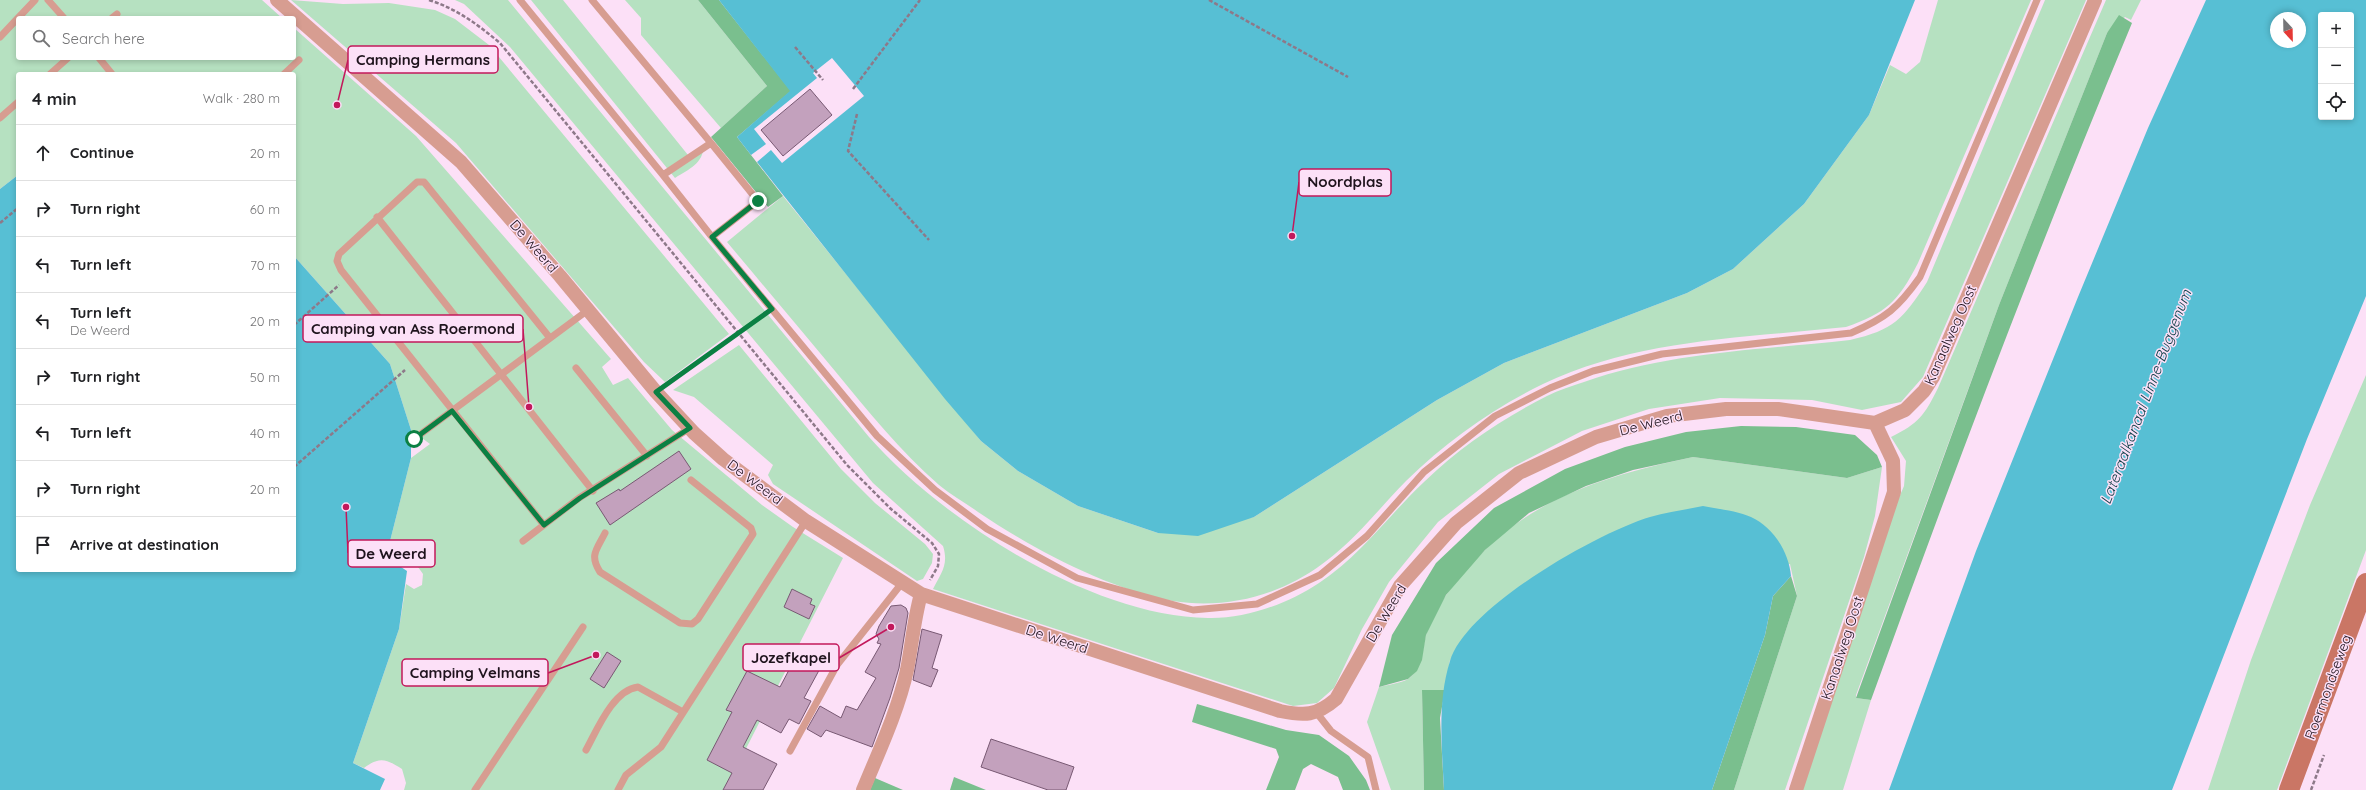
<!DOCTYPE html>
<meta charset="utf-8">
<style>
body{margin:0;font-family:Quicksand,sans-serif;background:#f6f6f6;color:#202124}
.controls{position:absolute;right:12px;top:12px;display:grid;overflow:hidden;border-radius:4px;box-shadow:0 2px 6px #0003}
.controls button{width:36px;height:36px;display:grid;place-items:center;padding:0;border:0;border-bottom:1px solid #e0e0e0;background:#fff;color:#202124;font:20px sans-serif}
.compass{position:absolute;left:2270px;top:12px;width:36px;height:36px;border-radius:50%;background:#fff;box-shadow:0 2px 6px #0003;rotate:158deg}
.stop{position:absolute;width:12px;height:12px;margin:-9px;border:3px solid #0b8043;border-radius:50%;background:#fff}
.stop.end{background:#0b8043;border-color:#fff;box-shadow:0 1px 4px #0008}
.list{margin:0;padding:0;list-style:none}
h2{display:flex;justify-content:space-between;align-items:center;height:52px;margin:0;padding:0 16px;font-size:17px}
h2 small{font-size:13px;font-weight:400;color:#757577}
.list li{display:grid;grid-template-columns:26px 1fr auto;gap:12px;align-items:center;box-sizing:border-box;height:56px;padding:0 16px;border-top:1px solid #e0e0e0}
.list b{display:block;font-size:15px;white-space:nowrap}
.list p{margin:0;font-size:13px;white-space:nowrap;color:#757577}
.list em{font-size:13px;font-style:normal;color:#757577}
.icon{flex:none;width:22px;height:22px;fill:none;stroke:currentColor;stroke-width:2;stroke-linecap:round;stroke-linejoin:round}
.map{position:relative;flex:none;width:2366px;height:790px;overflow:hidden}
.search{position:absolute;background:#fff;box-shadow:0 2px 6px #0003;left:16px;top:16px;width:280px;height:44px;display:flex;align-items:center;gap:10px;box-sizing:border-box;padding:0 14px;border-radius:4px;color:#757577;font-size:15px}
.panel{position:absolute;background:#fff;box-shadow:0 2px 6px #0003;left:16px;top:72px;width:280px;height:500px;border-radius:4px}
.map>svg:first-child{display:block}
.green{fill:#b6e1c1}
.forest{fill:#7abf8e}
.water{fill:#57bfd4;fill-rule:evenodd}
.building{fill:#c3a1bd;stroke:#785973}
.lines{fill:none;stroke-linecap:round;stroke-linejoin:round}
.path{stroke:#8d7989;stroke-width:2.5;stroke-dasharray:4 2;stroke-linecap:butt}
.service{stroke:#d79d91;stroke-width:7}
.minor{stroke:#d79d91;stroke-width:14}
.secondary{stroke:#ca7665;stroke-width:20}
.route{stroke:#0b8043;stroke-width:5}
.labels{text-anchor:middle;stroke-width:3;stroke-linejoin:round;paint-order:stroke}
.street-label{font-size:14px;fill:#1f131d;stroke:#fce0f7}
.water-label{font-size:15px;font-style:italic;fill:#0c3e46;stroke:#fce0f7}
.leader{fill:none;stroke:#c2185b;stroke-width:1.5}
.callout-dot{fill:#c2185b;stroke:#fce0f7;stroke-width:1.5}
.callout{fill:#fce0f7;stroke:#c2185b;stroke-width:1.5}
.callout-label{font-size:15px;text-anchor:middle;font-weight:bold;fill:#1f131d}
</style>
<div class="map">
<svg width="2366" height="790" viewBox="0 0 2366 790">
<rect width="100%" height="100%" fill="#fce0f7"/>
<path class="green" d="M0,0H262L282,18H18V58H294V28L416,136L611,359L602,367L613,385L628,378L672,430L762,505L793,527L843,558L725,790H404L406,783L402,769C386,759 380,756 364,768L353,763L399,629L406,584L414,589L422,585L423,574C412,558 406,550 386,557L411,458L430,444L411,430L390,364L294,256V74H18V175L0,189Z
M291,0L343,4L389,3L435,10L455,19L489,45L729,334L665,382L644,362L456,143Z
M455,0H508L869,437C943,521 1093,617 1208,618C1245,619 1288,604 1319,583C1360,556 1388,516 1424,482C1460,447 1502,419 1547,396C1559,390 1572,386 1584,382C1669,352 1761,350 1850,340C1894,330 1903,319 1927,282L2045,0H2086L1923,377L1901,402L1862,410L1812,400L1720,398L1649,409L1582,431L1499,474L1438,522L1389,582L1362,629L1334,688L1317,703L1293,706L933,589C941,573 949,565 943,546L873,483L510,47L464,4Z
M531,0H563L688,155L704,145C703,164 689,169 675,178Z
M625,0H698L767,86L721,128L641,35V18Z
M1938,0H2031L1918,263C1898,302 1886,313 1846,327C1744,338 1637,339 1543,384C1492,409 1447,441 1406,481C1370,518 1345,554 1297,580C1260,600 1215,608 1173,601C1107,589 1033,549 978,512C966,503 951,495 939,485C900,451 868,411 835,371C799,328 763,285 727,242L783,196L981,441L1018,471L1078,506L1158,533L1254,517L1437,400L1504,363L1687,293L1733,269L1804,204L1869,115L1890,65L1906,74L1920,62Z
M2106,0H2141L2131,20L2125,17L2107,33L1999,305L1856,695V698L1871,700L1843,790H1799L1889,521L1904,486L1906,461L1891,437C1919,423 1924,416 1938,388Z
M739,345L841,469L875,503L925,544L933,554L932,563L923,579L917,581L773,484L768,475L773,465L694,397L673,390Z
M2366,375V550L2277,790H2208L2251,660L2310,505Z
M1693,457L1847,478L1882,467L1875,516L1864,557L1785,790H1734L1797,596L1790,564L1450,660L1445,690H1422L1424,790H1391L1367,722L1379,687C1387,685 1401,683 1408,679C1423,669 1422,650 1426,635C1436,603 1461,574 1484,551C1540,494 1618,473 1693,457Z"/>
<path class="forest" d="M698,0H719L791,91L737,137L783,196L768,207L711,137L767,86Z
M2119,15L2132,23C2039,246 1953,473 1871,700L1856,698L1999,305L2107,33Z
M1741,426L1796,427L1855,435L1877,455L1882,467L1847,478L1693,457L1633,470L1586,486L1529,513L1485,550L1446,595L1426,635L1422,660L1417,671L1408,679L1379,687L1392,635L1436,563L1494,508L1565,469L1625,447L1686,432Z
M1791,576L1797,596L1734,790H1712L1765,635L1773,596Z
M1422,690H1445L1440,718L1444,790H1424Z
M1197,704L1286,730L1319,735L1349,756L1366,780L1370,790H1343L1338,777L1311,764L1303,769L1295,790H1266L1279,757L1276,749L1192,722Z
M954,777L986,790H950Z
M875,778L903,790H870Z"/>
<path class="water" d="M719,0H1915L1869,115L1804,204L1733,269L1687,293L1504,363L1437,400L1254,517L1198,536L1158,533L1078,506L1018,471L981,441L945,399L757,162L771,150L782,163L864,96L832,58L813,73L817,78L754,129L766,144L751,155L737,137L790,91Z
M2206,0H2366V296L2307,439L2172,790H1889L1976,551L2078,297L2148,128ZM2321,15H2351V117H2321ZM2276,18H2300V42H2276Z
M18,175V570H294V256L390,364L411,430V458L386,557L407,571L399,629L353,763L385,779L380,790H0V189Z
M1703,506C1718,509 1738,511 1751,517C1773,527 1789,552 1791,576L1773,596L1765,635L1712,790H1444C1442,748 1437,702 1450,661C1466,607 1597,533 1650,517C1667,512 1685,510 1703,506Z"/>
<path class="building" d="M810,89L832,115L783,156L761,130Z
M679,451L691,469L610,525L596,503L619,489L620,491Z
M792,589L812,599L810,604L815,606L809,619L784,607Z
M901,605L906,608L908,613L899,668L890,698L872,747L826,730L821,737L807,729L820,706L841,718L846,706L857,710L876,678L865,672L881,644L877,643L879,639L876,634L879,626L891,606Z
M922,629L942,635L932,668L938,670L931,687L913,680Z
M799,651L823,663L804,698L811,701L799,724L789,719L781,733L757,720L743,747L777,764L763,790H723L732,773L707,760L732,712L726,710L747,671L780,687Z
M607,652L621,661L604,688L590,679Z
M991,739L1074,767L1066,790H1048L981,767Z"/>
<g class="lines">
<path class="path" d="M429,0C457,9 477,24 500,43L847,465L891,509L932,543L939,554L938,566L930,580
M1209,0L1348,77
M795,47L823,80
M853,89L920,0
M857,114L848,151L929,240
M0,223L18,208
M294,325L339,285
M668,383L763,315
M294,467L405,370
M2311,790L2324,755"/>
<path class="service" d="M48,0L64,18
M520,0L663,175L711,143L592,0
M18,18L35,0
M112,18L117,14
M0,37L18,18
M99,58L112,74
M50,74L68,58
M284,74L299,60
M0,118L18,102
M711,143L758,201L712,237L877,436L935,490L987,529L1077,578L1193,610L1257,604L1320,575L1367,536L1424,472L1495,416L1550,388L1593,371L1662,354L1851,333C1886,318 1898,308 1920,277L2037,0
M663,175L712,237
M377,217L593,491
M576,368L647,456
M414,439L588,310
M544,525L341,270L337,261L339,254L417,182H424L550,338
M605,533C597,549 589,555 600,572L680,623L692,624L698,619L753,534L751,528L691,480
M523,541L579,498L690,428
M1316,712L1331,731L1368,757L1376,790
M586,750C597,730 613,690 638,687L683,712
M790,751L837,665L902,583
M475,790L583,627
M618,790L626,775L661,747L806,521"/>
<path class="minor" d="M277,0L461,162L560,276L656,392L694,433L723,459L806,521L921,594L1280,711C1305,716 1316,716 1336,699L1400,586L1456,523L1519,473L1596,437L1667,416L1726,409H1778L1875,423L1905,410L1924,391L1933,377L2095,0
M863,790C879,751 898,711 907,670C912,644 914,619 921,594
M1796,790L1894,492L1893,461L1875,423"/>
<path class="secondary" d="M2289,790L2366,583"/>
</g>
<g class="lines">
<path class="route" d="M414,439L452,411L544,525L580,498L690,428L656,392L772,309L712,237L758,201"/>
</g>
<g class="labels">
<g class="street-label">
<text transform="translate(534 246) rotate(49)" y="5">De Weerd</text>
<text transform="translate(1950 335) rotate(-66)" y="5">Kanaalweg Oost</text>
<text transform="translate(1651 423) rotate(-14)" y="5">De Weerd</text>
<text transform="translate(755 482) rotate(37)" y="5">De Weerd</text>
<text transform="translate(1386 613) rotate(-59)" y="5">De Weerd</text>
<text transform="translate(1057 639) rotate(18)" y="5">De Weerd</text>
<text transform="translate(1842 648) rotate(-72)" y="5">Kanaalweg Oost</text>
<text transform="translate(2328 687) rotate(-70)" y="5">Roermondseweg</text>
</g>
<g class="water-label">
<text transform="translate(2146 397) rotate(-69)" y="5">Lateraalkanaal Linne-Buggenum</text>
</g>
</g>
<path class="leader" d="M337 105L348 60M1292 236L1299 182M529 407L523 329M346 507L348 553M891 627L839 658M596 655L548 673"/>
<g class="callout-dot">
<circle cx="337" cy="105" r="4"/>
<circle cx="1292" cy="236" r="4"/>
<circle cx="529" cy="407" r="4"/>
<circle cx="346" cy="507" r="4"/>
<circle cx="891" cy="627" r="4"/>
<circle cx="596" cy="655" r="4"/>
</g>
<g class="callout">
<rect x="348" y="46" width="150" height="27" rx="4"/>
<rect x="1299" y="169" width="92" height="27" rx="4"/>
<rect x="303" y="315" width="220" height="27" rx="4"/>
<rect x="348" y="540" width="87" height="27" rx="4"/>
<rect x="743" y="644" width="96" height="27" rx="4"/>
<rect x="402" y="659" width="146" height="27" rx="4"/>
</g>
<g class="callout-label">
<text x="423" y="65">Camping Hermans</text>
<text x="1345" y="187">Noordplas</text>
<text x="413" y="334">Camping van Ass Roermond</text>
<text x="391" y="559">De Weerd</text>
<text x="791" y="663">Jozefkapel</text>
<text x="475" y="678">Camping Velmans</text>
</g>
</svg>
<div class="controls">
<button>+</button>
<button>−</button>
<button><svg class="icon" aria-label="locate" viewBox="0 0 24 24"><circle cx="12" cy="12" r="6"/><path d="M12 2v4M12 18v4M2 12h4M18 12h4"/></svg></button>
</div>
<svg class="compass" viewBox="-18 -18 36 36"><path d="M0-13l5 13h-10z" fill="#e53935"/><path d="M0 13l5-13h-10z" fill="#757577"/></svg>
<div class="stop" style="left:414px;top:439px"></div>
<div class="stop end" style="left:758px;top:201px"></div>
<div class="search"><svg class="icon" aria-label="search" viewBox="0 0 24 24"><circle cx="10" cy="10" r="6"/><path d="M15 15l6 6"/></svg>Search here</div>
<section class="panel">
<h2>4 min<small>Walk · 280 m</small></h2>
<ul class="list">
<li><svg class="icon" aria-label="ahead" viewBox="0 0 24 24"><path d="M12 20V5M6 11l6-6 6 6"/></svg><div><b>Continue</b></div><em>20 m</em></li>
<li><svg class="icon" aria-label="right" viewBox="0 0 24 24"><path d="M7 20v-9h11M14 6l5 5-5 5"/></svg><div><b>Turn right</b></div><em>60 m</em></li>
<li><svg class="icon" aria-label="left" viewBox="0 0 24 24"><path d="M17 20v-9H6M10 6l-5 5 5 5"/></svg><div><b>Turn left</b></div><em>70 m</em></li>
<li><svg class="icon" aria-label="left" viewBox="0 0 24 24"><path d="M17 20v-9H6M10 6l-5 5 5 5"/></svg><div><b>Turn left</b><p>De Weerd</p></div><em>20 m</em></li>
<li><svg class="icon" aria-label="right" viewBox="0 0 24 24"><path d="M7 20v-9h11M14 6l5 5-5 5"/></svg><div><b>Turn right</b></div><em>50 m</em></li>
<li><svg class="icon" aria-label="left" viewBox="0 0 24 24"><path d="M17 20v-9H6M10 6l-5 5 5 5"/></svg><div><b>Turn left</b></div><em>40 m</em></li>
<li><svg class="icon" aria-label="right" viewBox="0 0 24 24"><path d="M7 20v-9h11M14 6l5 5-5 5"/></svg><div><b>Turn right</b></div><em>20 m</em></li>
<li><svg class="icon" aria-label="arrive" viewBox="0 0 24 24"><path d="M6 21V4h12l-3 4 3 4H6"/></svg><div><b>Arrive at destination</b></div></li>
</ul>
</section>
</div>
